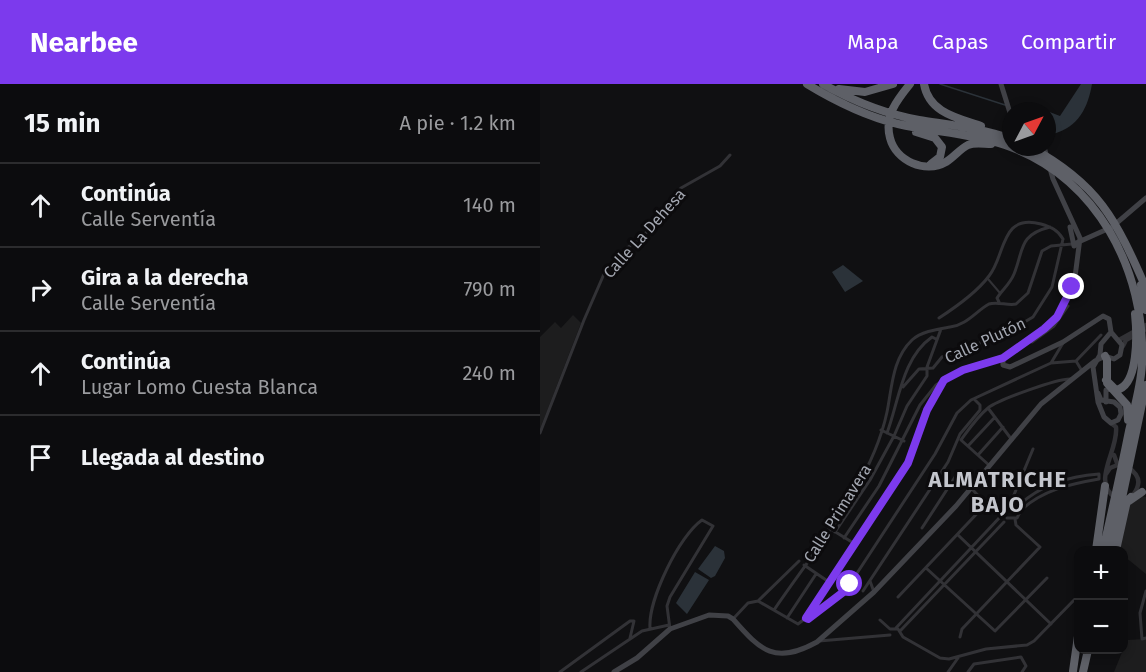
<!DOCTYPE html>
<html lang="es">
<meta charset="utf-8">
<style>
body{margin:0;font-family:"Fira Sans",sans-serif;background:#1a1a1c;color:#f1f3f6}
.controls{position:absolute;right:18px;bottom:18px;display:grid;overflow:hidden;border-radius:12px;box-shadow:0 3px 9px #0003}
.controls button{width:54px;height:54px;display:grid;place-items:center;padding:0;border:0;border-bottom:2px solid #2c2c2e;background:#0c0c0e;color:#f1f3f6;font:30px sans-serif}
.compass{position:absolute;left:462px;top:18px;width:54px;height:54px;border-radius:50%;background:#0c0c0e;box-shadow:0 3px 9px #0003;rotate:49deg}
.stop{position:absolute;width:18px;height:18px;margin:-14px;border:4px solid #7c3aed;border-radius:50%;background:#fff}
.stop.end{background:#7c3aed;border-color:#fff;box-shadow:0 2px 6px #0008}
.list{margin:0;padding:0;list-style:none}
h2{display:flex;justify-content:space-between;align-items:center;height:78px;margin:0;padding:0 24px;font-size:26px}
h2 small{font-size:20px;font-weight:400;color:#9a9b9e}
.list li{display:grid;grid-template-columns:39px 1fr auto;gap:18px;align-items:center;box-sizing:border-box;height:84px;padding:0 24px;border-top:2px solid #2c2c2e}
.list b{display:block;font-size:22px;white-space:nowrap}
.list p{margin:0;font-size:20px;white-space:nowrap;color:#9a9b9e}
.list em{font-size:20px;font-style:normal;color:#9a9b9e}
.icon{flex:none;width:33px;height:33px;fill:none;stroke:currentColor;stroke-width:2;stroke-linecap:round;stroke-linejoin:round}
.map{position:relative;flex:none;width:606px;height:588px;overflow:hidden}
header{display:flex;align-items:center;gap:36px;box-sizing:border-box;height:84px;padding:0 30px;background:#7c3aed;color:#fff}
header strong{font-size:28px}
nav{display:flex;gap:33px;margin-inline-start:auto;font-size:21px}
main{display:flex}
aside{flex:1;background:#0c0c0e}
.map>svg:first-child{display:block}
.built{fill:#1d1d1e}
.water{fill:#2b3239}
.lines{fill:none;stroke-linecap:round;stroke-linejoin:round}
.stream{stroke:#2b3239;stroke-width:1.5}
.pedestrian{stroke:#323236;stroke-width:2}
.minor{stroke:#323236;stroke-width:3}
.tertiary{stroke:#323236;stroke-width:4.5}
.secondary{stroke:#404146;stroke-width:5}
.motorway{stroke:#5e6067;stroke-width:8}
.route{stroke:#7c3aed;stroke-width:8}
.labels{text-anchor:middle;stroke-width:6;stroke-linejoin:round;paint-order:stroke}
.street-label{font-size:16px;fill:#a3a7b1;stroke:#0c0b0d}
.district-label{font-size:22px;font-weight:bold;letter-spacing:1.5px;fill:#c4c6cd;stroke:#0c0b0d}
</style>
<header>
<strong>Nearbee</strong>
<nav><a>Mapa</a><a>Capas</a><a>Compartir</a></nav>
</header>
<main>
<aside>
<h2>15 min<small>A pie · 1.2 km</small></h2>
<ul class="list">
<li><svg class="icon" aria-label="ahead" viewBox="0 0 24 24"><path d="M12 20V5M6 11l6-6 6 6"/></svg><div><b>Continúa</b><p>Calle Serventía</p></div><em>140 m</em></li>
<li><svg class="icon" aria-label="right" viewBox="0 0 24 24"><path d="M7 20v-9h11M14 6l5 5-5 5"/></svg><div><b>Gira a la derecha</b><p>Calle Serventía</p></div><em>790 m</em></li>
<li><svg class="icon" aria-label="ahead" viewBox="0 0 24 24"><path d="M12 20V5M6 11l6-6 6 6"/></svg><div><b>Continúa</b><p>Lugar Lomo Cuesta Blanca</p></div><em>240 m</em></li>
<li><svg class="icon" aria-label="arrive" viewBox="0 0 24 24"><path d="M6 21V4h12l-3 4 3 4H6"/></svg><div><b>Llegada al destino</b></div></li>
</ul>
</aside>
<div class="map">
<svg width="606" height="588" viewBox="0 0 606 588">
<rect width="100%" height="100%" fill="#101012"/>
<path class="built" d="M33,231L41,239L0,345V253L15,238L21,244Z
M602,412L606,413V490L584,472V466H578L591,417Z
M606,555V588H574L587,556Z"/>
<path class="water" d="M541,0H552C548,23 539,43 513,50L507,44V27L520,32Z
M303,181L323,197L305,208L292,188Z
M175,462L184,467L185,474L175,492L171,494L158,485Z
M155,488L169,496L147,530L136,519Z"/>
<g class="lines">
<path class="stream" d="M400,0L465,21"/>
<path class="pedestrian" d="M448,195L460,209"/>
<path class="minor" d="M459,218L457,214C462,206 470,200 474,190C484,166 478,151 510,143
M399,234C416,223 437,208 449,192C466,171 460,129 501,140C511,143 518,146 523,155
M488,257L492,258L514,242L528,222
M536,277L561,251
M536,277L542,287
M511,279L536,277
M363,303L379,285L393,284L402,273L464,250L493,233L512,203L523,155
M448,324L472,356
M341,346L364,357
M0,349L44,236L64,190L81,169L105,150L141,104L180,82L190,71
M347,349C359,317 362,274 392,253L396,255
M428,362L455,333
M438,371L463,343
M450,382L421,356C429,345 437,333 448,324C458,316 518,294 531,295
M471,418L493,365
M466,421L476,419L481,426L477,434H467
M479,421C501,401 529,392 559,390
M481,426C503,406 530,400 559,395V390
M289,444L315,460
M382,444L419,387L429,394
M295,448L330,396L354,352L367,322L387,292V283L401,245
M418,451L511,540
M304,454L339,402L380,321L396,301L411,291L462,275
M264,481L289,498
M386,484L455,547L507,494
M330,497L334,508
M323,507L408,378L420,350L440,326V321L434,315
M606,507L600,529L602,555L606,554
M358,513L446,420L431,404
M218,517L259,477
M234,526C274,467 332,399 347,328C352,304 352,275 372,256C382,247 399,245 410,243C427,241 436,227 449,220C457,217 468,222 476,220L488,209L502,167L511,162L532,160
M247,534L276,490
M193,535L208,519L218,517L258,540L266,534
M268,535L306,506L395,370L417,329L431,316L511,279L523,259
M268,535L266,534L368,379L387,326L404,296
M340,536L350,545H358L363,553L400,574L409,575L446,565L487,561L494,557L536,514L538,506
M110,544C108,516 139,452 162,436L173,442L130,513L127,522L130,545
M355,545L461,432L462,425L449,416L445,418
M361,546L464,438
M420,553L422,545L500,463L476,441L475,435
M279,557L350,551
M20,588L90,537H94L90,554
M41,588L102,547L129,541
M408,588L418,574
M428,588L434,580L481,573L486,582L482,588"/>
<path class="tertiary" d="M579,256L606,241
M583,262L586,256L606,245
M571,339L576,343C579,366 550,398 576,414
M574,371L577,379C593,384 606,394 593,411
M566,390L570,384L580,380"/>
<path class="secondary" d="M461,0L471,32
M504,63L513,95L540,154L535,193L521,226L512,239L463,274V281L470,283L523,258L563,232L569,235L571,248
M530,143L534,162
M534,160L572,143L606,114
M558,309L561,316L574,318L580,323L581,330L578,336L571,339L564,333L558,318L553,283L560,271L561,260L571,248
M566,318V306L571,305
M74,588L97,574L130,545L169,531L188,532L193,535C221,567 235,581 277,558L334,508L416,422L501,320L555,277L565,272L574,275L580,271L582,261L571,248"/>
<path class="motorway" d="M267,0C295,17 325,32 358,40C393,48 430,49 465,61C557,93 606,186 602,280C601,302 594,325 589,347C581,387 572,427 563,466
M283,0C313,17 346,30 379,36C410,41 441,44 471,55
M370,0C357,16 344,32 350,54C356,77 385,90 406,78C414,73 420,65 428,61C435,58 444,60 451,60
M384,0C389,29 418,34 441,42
M299,5L325,8L353,0
M376,48L395,54L402,63L400,73L391,80
M490,63C559,100 576,136 606,204
M601,201L606,226
M565,272L567,276V299L587,321L588,336
M566,296L576,306C599,302 597,249 595,230
M589,417L602,408
M556,466L565,402
M571,466L606,301
M576,466L587,417L591,413
M533,587L538,552
M543,588L548,566"/>
</g>
<g class="lines">
<path class="route" d="M310,500L306,506L268,535L266,534L368,379L387,326L404,296L423,286L463,274L504,245L517,233L532,203"/>
</g>
<g class="labels">
<g class="street-label">
<text transform="translate(104 149) rotate(-48)" y="6">Calle La Dehesa</text>
<text transform="translate(445 256) rotate(-25)" y="6">Calle Plutón</text>
<text transform="translate(297 429) rotate(-58)" y="6">Calle Primavera</text>
</g>
<g class="district-label">
<text x="458" y="403">ALMATRICHE<tspan x="458" dy="25">BAJO</tspan></text>
</g>
</g>
</svg>
<div class="controls">
<button>+</button>
<button>−</button>
</div>
<svg class="compass" viewBox="-18 -18 36 36"><path d="M0-13l5 13h-10z" fill="#e53935"/><path d="M0 13l5-13h-10z" fill="#9a9b9e"/></svg>
<div class="stop" style="left:310px;top:500px"></div>
<div class="stop end" style="left:532px;top:203px"></div>
</div>
</main>
